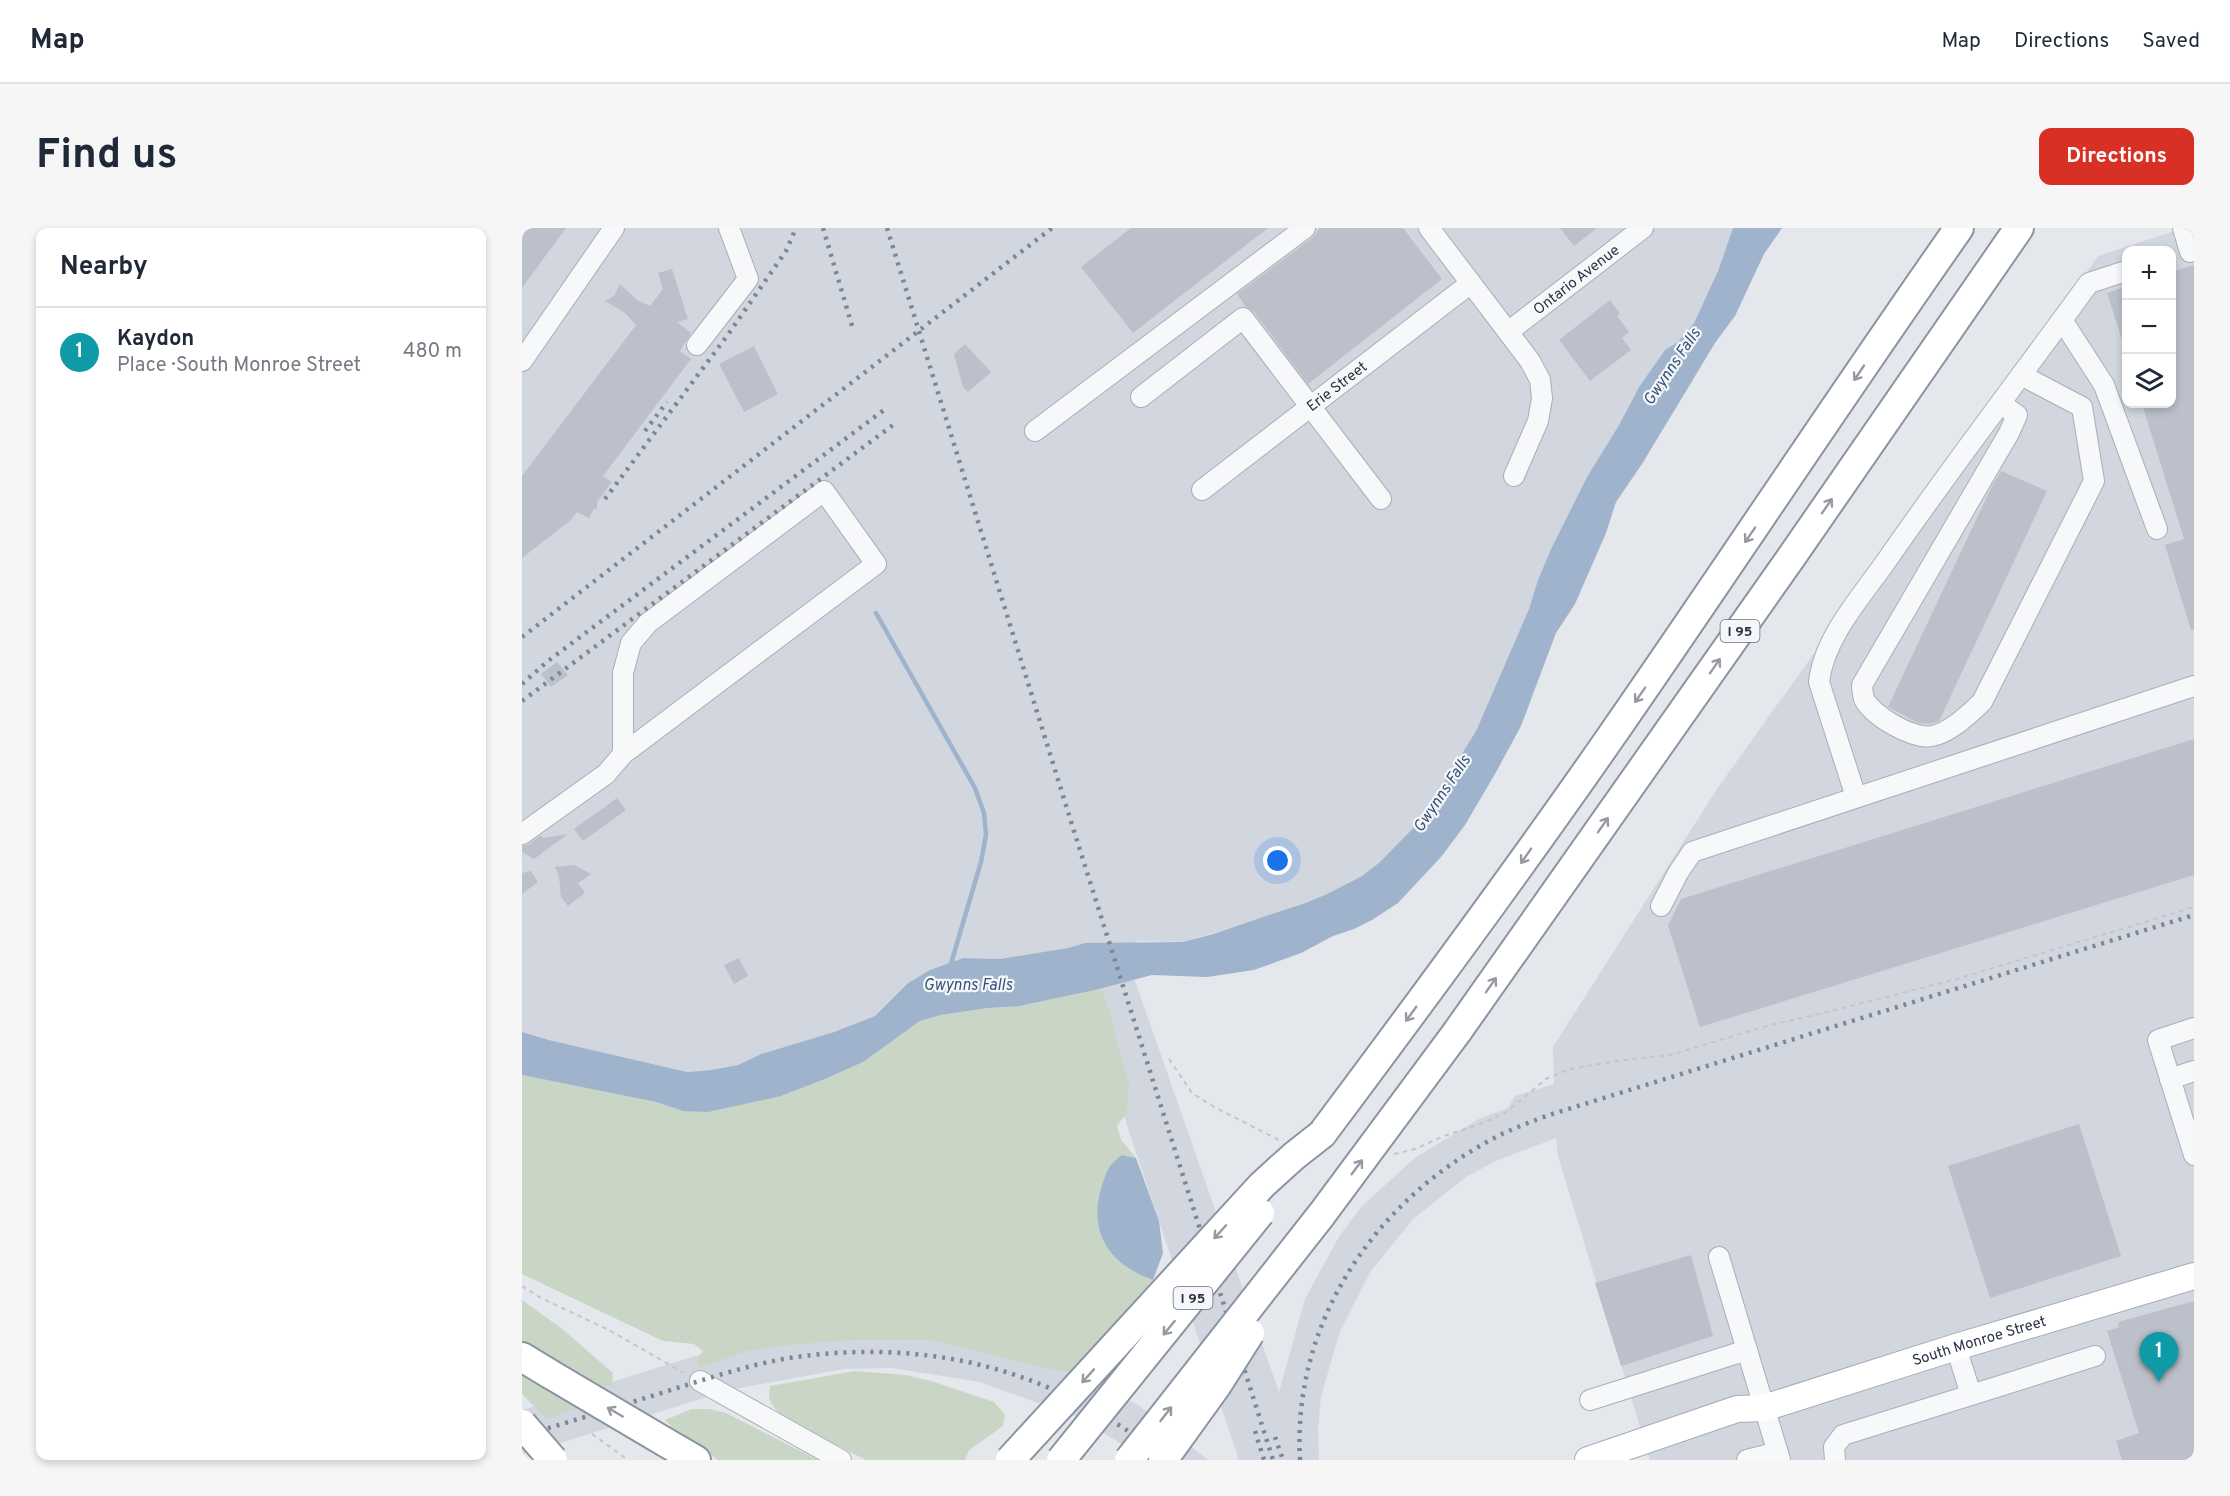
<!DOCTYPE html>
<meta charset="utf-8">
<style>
body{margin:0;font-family:Overpass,sans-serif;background:#f6f6f7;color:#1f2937}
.controls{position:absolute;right:18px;top:18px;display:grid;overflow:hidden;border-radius:12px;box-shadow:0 3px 9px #0003}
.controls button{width:54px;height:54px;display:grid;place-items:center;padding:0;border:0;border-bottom:2px solid #e0e1e3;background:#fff;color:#1f2937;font:30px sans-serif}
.you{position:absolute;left:756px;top:633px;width:21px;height:21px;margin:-15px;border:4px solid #fff;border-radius:50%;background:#1a73e8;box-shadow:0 0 0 9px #1a73e833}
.badge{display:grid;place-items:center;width:39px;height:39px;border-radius:50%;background:#d93025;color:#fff;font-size:20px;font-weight:700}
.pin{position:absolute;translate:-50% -50px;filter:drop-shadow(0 2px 3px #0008)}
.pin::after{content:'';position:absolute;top:32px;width:21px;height:18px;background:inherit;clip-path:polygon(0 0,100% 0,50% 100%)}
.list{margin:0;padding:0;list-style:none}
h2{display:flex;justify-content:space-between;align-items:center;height:78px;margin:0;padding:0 24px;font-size:26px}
h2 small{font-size:20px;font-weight:400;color:#747a83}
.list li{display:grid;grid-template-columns:39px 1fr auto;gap:18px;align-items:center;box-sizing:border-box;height:90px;padding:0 24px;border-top:2px solid #e0e1e3}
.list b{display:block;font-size:22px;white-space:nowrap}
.list p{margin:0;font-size:20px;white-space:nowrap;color:#747a83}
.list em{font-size:20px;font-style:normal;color:#747a83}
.icon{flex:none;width:33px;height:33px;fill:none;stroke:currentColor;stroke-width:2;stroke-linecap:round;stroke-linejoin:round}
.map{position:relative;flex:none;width:1672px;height:1232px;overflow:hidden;border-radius:12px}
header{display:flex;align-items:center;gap:36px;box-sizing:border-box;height:84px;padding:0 30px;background:#fff;border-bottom:2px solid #e0e1e3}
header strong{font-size:28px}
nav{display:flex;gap:33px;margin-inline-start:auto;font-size:21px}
.intro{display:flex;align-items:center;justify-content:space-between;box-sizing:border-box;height:144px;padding:0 36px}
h1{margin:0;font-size:42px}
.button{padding:15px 27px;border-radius:12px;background:#d93025;color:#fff;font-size:21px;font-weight:700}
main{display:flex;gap:36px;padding:0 36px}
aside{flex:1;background:#fff;border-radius:12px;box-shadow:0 3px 9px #0003}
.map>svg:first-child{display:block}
.built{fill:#d2d6de;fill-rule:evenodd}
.green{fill:#c9d6c5}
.water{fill:#9fb4cc}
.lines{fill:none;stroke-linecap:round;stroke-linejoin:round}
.stream{stroke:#9fb4cc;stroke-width:4.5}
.building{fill:#bbc0ca}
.minor-casing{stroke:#a9aeb7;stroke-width:22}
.major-casing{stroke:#a3abb8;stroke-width:28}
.highway-casing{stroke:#8b94a3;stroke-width:32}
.path{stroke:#c2c5cb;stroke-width:2;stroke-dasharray:4.5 4.5;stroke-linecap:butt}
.minor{stroke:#f7f8fa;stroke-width:20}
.major{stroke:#fff;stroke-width:26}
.highway{stroke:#fff;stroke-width:28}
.rail{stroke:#7d8696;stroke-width:4.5;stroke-dasharray:3 6;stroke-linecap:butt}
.highway-bridge-casing{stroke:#8b94a3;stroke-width:32;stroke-linecap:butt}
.highway-bridge{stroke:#fff;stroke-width:28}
.oneway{stroke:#959aa2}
.labels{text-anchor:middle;stroke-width:4.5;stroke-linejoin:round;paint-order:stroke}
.shield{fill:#f4f6f9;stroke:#676e7b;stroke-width:1.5}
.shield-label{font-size:14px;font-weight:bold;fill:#2b3445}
.street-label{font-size:15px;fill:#2b3445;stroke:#f4f6f9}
.water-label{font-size:16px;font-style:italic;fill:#34527a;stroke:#f4f6f9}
</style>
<header>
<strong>Map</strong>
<nav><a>Map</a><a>Directions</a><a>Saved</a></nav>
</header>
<div class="intro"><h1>Find us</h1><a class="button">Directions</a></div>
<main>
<aside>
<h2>Nearby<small></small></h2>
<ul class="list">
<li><span class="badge" style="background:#0f9aa8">1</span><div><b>Kaydon</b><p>Place · South Monroe Street</p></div><em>480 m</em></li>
</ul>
</aside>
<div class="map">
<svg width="1672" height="1232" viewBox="0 0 1672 1232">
<rect width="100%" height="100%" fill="#e4e7ec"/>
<path class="built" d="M0,0H1211L1196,43L1172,95L1156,114L1143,122L1117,159L1097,197L1065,249L1029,321L1016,352L1007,381L954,503L899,592L858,634L840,648L805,666L747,688L661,714L615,713L612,750L757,1164L783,1071L818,1007L840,978L894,929L957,891L986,880L993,868L1032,856L1031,819L1195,561L1576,28L1662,0H1672V1232H1128L1036,928L1034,910L974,933L944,949L891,991L849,1043L818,1103L799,1168L796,1201L797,1232H717L546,721L478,731L441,730L408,742L386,755L353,788L312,804L239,826L216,837L189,842L165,844L27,812L0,804ZM1604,22H1650V176H1604Z
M307,1102H405L527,1132L618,1178L686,1232H625L558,1190L458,1154L370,1140L322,1141L207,1162L0,1227V1182L173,1128Z"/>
<path class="green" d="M579,761L590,790L598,827L607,854L605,884L595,898L599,912L614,930L600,927L624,1050L631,1052L551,1144L533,1142L410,1112H331L266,1117L224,1123L178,1140L173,1134L181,1123L172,1116L141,1113L0,1046V847L134,874L161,883L259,868L303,851L341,834L398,793L419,787L466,780L498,778Z
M0,1072L39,1100L91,1145L90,1158L73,1157L0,1115Z
M0,1143L57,1179L25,1191L0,1166Z
M333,1143L383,1147L409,1153L472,1174L483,1187L481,1198L447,1222L443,1232H344L269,1194L254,1182L247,1171L248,1158Z
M170,1181H188L204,1185L296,1232H196L154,1203L143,1192Z"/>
<path class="water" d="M1211,0H1260L1242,26L1213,88L1193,115L1120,236L1094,274L1084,305L1053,376L1034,405L999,498L973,546L943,597L919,629L876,675L850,692L832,701L811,708L779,725L732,742L685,749L630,747L573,762L498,778L466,780L419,787L398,793L341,834L303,851L259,868L186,884L161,883L134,874L0,847V804L27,812L165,844L189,842L216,837L239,826L312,804L353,788L386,755L408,742L441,730L478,731L546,720L563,715L661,714L691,706L783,675L805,666L840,648L858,634L899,592L954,503L1007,381L1016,352L1029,321L1065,249L1097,197L1117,159L1143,122L1156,114L1172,95L1196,43Z
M600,927L614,930L637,993L641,1025L631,1052C589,1037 566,1006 579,961C585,943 585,938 600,927Z"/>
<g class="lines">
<path class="stream" d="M354,385L453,560L462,585L464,607L459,634L428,739"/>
</g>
<path class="building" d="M0,0H44L0,60Z
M609,0H746L611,105L559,39Z
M798,0H881L920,51L786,156L731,83L724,79L715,66L790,10Z
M1038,0H1075L1052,18Z
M1672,37V401L1669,402L1643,317L1662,311L1620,176H1650V44Z
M150,41L166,91L155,94L169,105L158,123L169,131L81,248L90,254L75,274V280L71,282L67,290L55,284L49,292L0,330V248L114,97L103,85L83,73L92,68L98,56L115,72L128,78L141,61L136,45Z
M1605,58V118H1602L1585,65Z
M1088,72L1098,86L1095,88L1107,104L1100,110L1109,122L1068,153L1037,112Z
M443,116L469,144L446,164L441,159L432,126Z
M232,118L256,166L222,184L197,136Z
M1479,243L1525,263L1417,493L1408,496L1396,495L1366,479L1469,260Z
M35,434L46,447L29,459L19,446Z
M1672,511V647L1178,799L1146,697L1159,671Z
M95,570L104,582L61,613L52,601Z
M46,606L12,631L0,624V618L7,616L19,607L21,610Z
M52,637L69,646L56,655L63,665L46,678L39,669L37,648L33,639Z
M9,643L16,654L0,666V645Z
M217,730L226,748L212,756L202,737Z
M1557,896L1599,1028L1468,1070L1426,938Z
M1169,1027L1191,1108L1099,1138L1073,1055Z
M1672,1073V1232H1600L1594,1213L1617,1205L1585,1103L1597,1099L1596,1095L1600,1093Z"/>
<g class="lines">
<defs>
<g id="minor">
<path d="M907,0L986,104L1008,133L1018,152L1020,170L1016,193L992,248"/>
<path d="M1661,0L1668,24"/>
<path d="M1540,92L1582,157L1635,301"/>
<path id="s1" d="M986,104L1121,0"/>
<path d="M175,117L226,51L207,0"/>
<path d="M0,133L92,0"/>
<path d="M619,169L721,90L859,271"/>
<path d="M1479,176L1495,187L1487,205L1340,457C1340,461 1341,467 1342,471C1351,488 1391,512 1410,508C1428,505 1447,486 1460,474L1572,253L1560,179L1499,147"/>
<path d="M513,203L783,0"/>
<path id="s2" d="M680,262L949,55"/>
<path d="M1334,569L1297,454C1302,409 1340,368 1365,332C1430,238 1500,147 1567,55L1604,43"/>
<path d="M0,606L84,546L101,526L354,336L302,263L126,395L109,415L101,445V526"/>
<path d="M1139,678L1156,645L1170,624L1672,458"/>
<path d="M1672,800L1636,812L1672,927"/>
<path d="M1648,851L1672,843"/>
<path d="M1197,1029L1258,1232"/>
<path d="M178,1153L319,1232"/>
<path d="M1449,1167L1573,1128"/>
<path d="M1068,1172L1225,1122"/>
<path d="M1225,1232L1256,1224"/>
<path d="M1313,1232L1312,1219L1321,1207L1449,1167L1434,1119"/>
</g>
<g id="major">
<path id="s3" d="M1066,1232L1215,1181L1242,1180L1434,1119L1672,1048"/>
</g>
<path id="highway" d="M935,804L1268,331L1497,0
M800,906C898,775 995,644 1088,510C1206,340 1319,168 1437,0
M0,1129L28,1146
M143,1214L174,1232"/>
</defs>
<use href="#minor" class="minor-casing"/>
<use href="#major" class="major-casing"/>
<use href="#highway" class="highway-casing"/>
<path class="path" d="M647,831L670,865L694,880L757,912
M872,926L893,921L922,908L961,895L983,885L1024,851L1048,841L1095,833L1148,827L1248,797L1297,786L1435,751L1672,679
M0,1058L19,1070L87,1102L162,1145
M70,1206L106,1232"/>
<use href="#minor" class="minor"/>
<use href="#major" class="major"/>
<use href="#highway" class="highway"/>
<path class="rail" d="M301,0L331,101
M365,0L551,600L751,1232
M123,203L145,174
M83,271L205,108L264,23L274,0
M0,409L530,0
M0,456L26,433L366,179
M0,473L375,194
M733,1203L742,1232
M0,1208C51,1193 101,1177 152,1161C187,1150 224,1138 261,1131C352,1116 447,1124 532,1162C573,1180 612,1206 648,1232
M753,1209L761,1232
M778,1232C770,1091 856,968 980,906C995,899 1011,893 1027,887L1672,687"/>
<defs>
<path id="highway-bridge" d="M28,1146L143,1214
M0,1196L31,1232
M488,1232L740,957L772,928L800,906
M539,1232L738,985
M607,1232L800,986L935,804
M641,1232L695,1157L728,1105"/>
</defs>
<use href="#highway-bridge" class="highway-bridge-casing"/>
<use href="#highway-bridge" class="highway-bridge"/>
</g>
<defs><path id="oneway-shaft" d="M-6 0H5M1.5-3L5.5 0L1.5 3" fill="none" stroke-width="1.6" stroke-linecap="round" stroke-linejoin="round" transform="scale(1.5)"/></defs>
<g class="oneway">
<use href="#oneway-shaft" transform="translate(1337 145) rotate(124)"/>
<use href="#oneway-shaft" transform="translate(1305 278) rotate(-55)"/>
<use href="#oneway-shaft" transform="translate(1228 307) rotate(125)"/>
<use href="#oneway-shaft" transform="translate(1193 438) rotate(-55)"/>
<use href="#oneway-shaft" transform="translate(1118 467) rotate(125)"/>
<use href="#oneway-shaft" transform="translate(1081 597) rotate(-55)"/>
<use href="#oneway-shaft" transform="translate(1004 628) rotate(125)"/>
<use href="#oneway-shaft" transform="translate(969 757) rotate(-55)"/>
<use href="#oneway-shaft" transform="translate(889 786) rotate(126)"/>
<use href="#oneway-shaft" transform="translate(835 939) rotate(-53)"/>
<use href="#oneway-shaft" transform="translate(698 1004) rotate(132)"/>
<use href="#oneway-shaft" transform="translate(647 1100) rotate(129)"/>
<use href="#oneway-shaft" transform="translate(566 1148) rotate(132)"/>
<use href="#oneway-shaft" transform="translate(93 1184) rotate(-150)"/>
<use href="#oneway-shaft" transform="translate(644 1186) rotate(-52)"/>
</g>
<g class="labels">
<g class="shield">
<rect x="1198.5" y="392" width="39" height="22" rx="4.5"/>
<rect x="651.5" y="1059" width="39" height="22" rx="4.5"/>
</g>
<g class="shield-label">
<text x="1218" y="408">I 95</text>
<text x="671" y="1075">I 95</text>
</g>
<g class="street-label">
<text dy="5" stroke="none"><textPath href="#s1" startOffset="86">Ontario Avenue</textPath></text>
<text dy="5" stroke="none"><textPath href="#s2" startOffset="170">Erie Street</textPath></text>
<text dy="5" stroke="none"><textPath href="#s3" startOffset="410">South Monroe Street</textPath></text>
</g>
<g class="water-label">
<text transform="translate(1149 138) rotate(-56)" y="6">Gwynns Falls</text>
<text transform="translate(919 565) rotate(-56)" y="6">Gwynns Falls</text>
<text x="446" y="762">Gwynns Falls</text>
</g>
</g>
</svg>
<div class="controls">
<button>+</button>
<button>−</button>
<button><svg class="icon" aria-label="layers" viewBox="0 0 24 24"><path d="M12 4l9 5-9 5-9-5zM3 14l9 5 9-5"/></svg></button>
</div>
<div class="you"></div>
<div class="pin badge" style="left:1637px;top:1154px;background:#0f9aa8">1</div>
</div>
</main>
